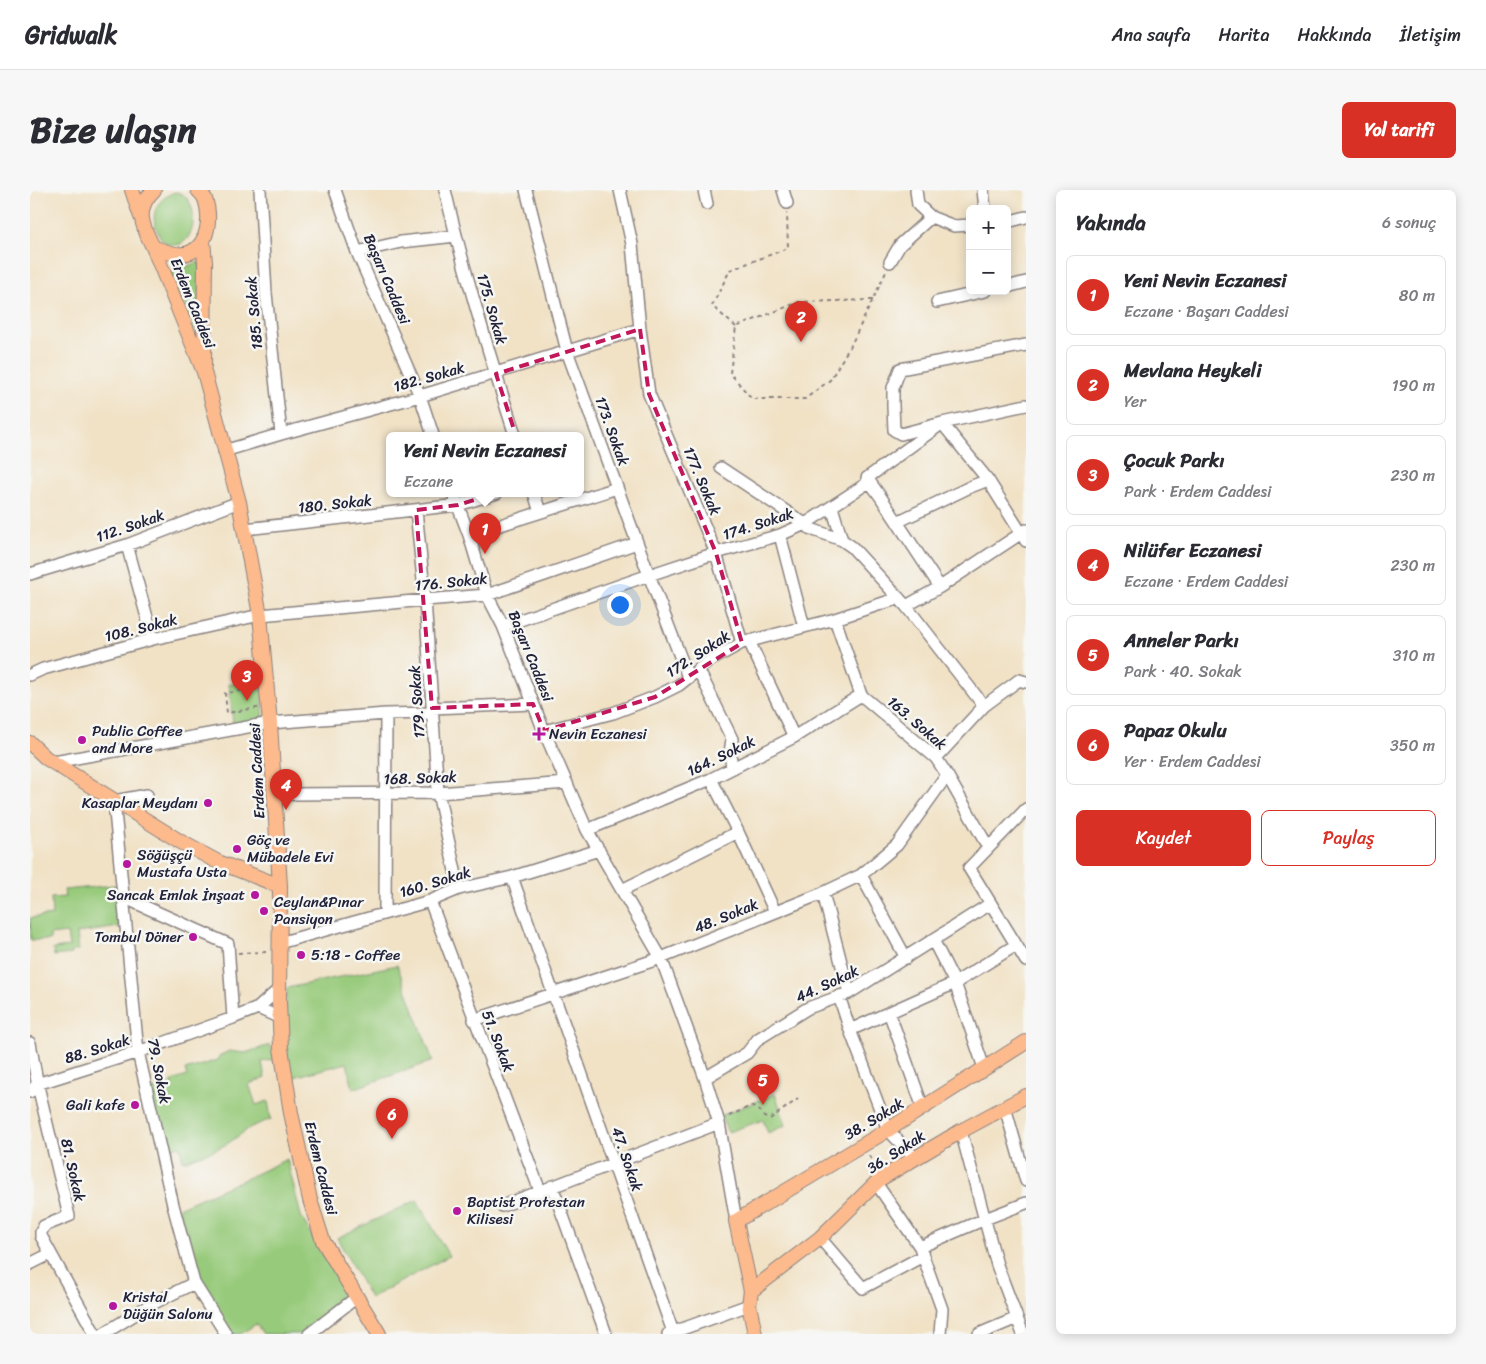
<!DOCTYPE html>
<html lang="tr">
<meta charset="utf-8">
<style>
body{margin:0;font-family:Sriracha,sans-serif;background:#f7f7f7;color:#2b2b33}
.controls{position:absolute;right:15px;top:15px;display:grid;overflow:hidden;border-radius:8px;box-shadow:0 2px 12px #0003}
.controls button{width:45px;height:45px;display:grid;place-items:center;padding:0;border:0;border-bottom:1px solid #e1e1e2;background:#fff;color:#2b2b33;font:25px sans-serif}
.you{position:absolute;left:589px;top:414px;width:18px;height:18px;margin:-12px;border:4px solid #fff;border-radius:50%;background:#1a73e8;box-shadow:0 0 0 8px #1a73e833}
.badge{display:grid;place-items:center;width:32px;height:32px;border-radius:50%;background:#d93025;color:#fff;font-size:16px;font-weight:700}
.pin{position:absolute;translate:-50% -41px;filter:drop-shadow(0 1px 2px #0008)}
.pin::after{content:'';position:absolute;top:26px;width:18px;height:15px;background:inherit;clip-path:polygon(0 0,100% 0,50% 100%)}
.popup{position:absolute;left:356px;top:242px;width:198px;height:65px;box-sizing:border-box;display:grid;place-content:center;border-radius:8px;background:#fff;filter:drop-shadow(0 1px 4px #0005);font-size:16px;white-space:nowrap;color:#7c7c81}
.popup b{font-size:19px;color:#2b2b33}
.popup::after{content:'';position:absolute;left:50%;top:100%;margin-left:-10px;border:10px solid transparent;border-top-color:#fff}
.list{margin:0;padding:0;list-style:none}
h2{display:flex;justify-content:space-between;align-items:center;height:65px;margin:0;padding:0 20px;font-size:21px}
h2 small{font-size:16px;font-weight:400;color:#7c7c81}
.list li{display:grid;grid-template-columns:32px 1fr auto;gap:15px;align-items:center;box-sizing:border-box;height:80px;margin:0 10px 10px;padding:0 10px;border:1px solid #e1e1e2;border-radius:8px}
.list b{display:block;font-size:19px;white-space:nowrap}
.list p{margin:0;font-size:16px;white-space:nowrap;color:#7c7c81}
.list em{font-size:16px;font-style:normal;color:#7c7c81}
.actions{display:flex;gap:10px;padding:15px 20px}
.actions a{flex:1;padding:11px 0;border:1px solid #d93025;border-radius:8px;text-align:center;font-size:18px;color:#d93025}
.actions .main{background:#d93025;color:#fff}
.map{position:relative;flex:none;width:996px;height:1144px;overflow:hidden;border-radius:8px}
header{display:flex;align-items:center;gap:30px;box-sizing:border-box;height:70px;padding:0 25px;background:#fff;border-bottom:1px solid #e1e1e2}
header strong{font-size:24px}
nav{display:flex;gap:28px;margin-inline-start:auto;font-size:18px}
.intro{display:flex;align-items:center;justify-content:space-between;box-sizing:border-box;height:120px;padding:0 30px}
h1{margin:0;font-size:35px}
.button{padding:12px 22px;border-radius:8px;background:#d93025;color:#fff;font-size:18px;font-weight:700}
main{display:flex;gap:30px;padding:0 30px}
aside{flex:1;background:#fff;border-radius:8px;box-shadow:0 2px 12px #0003}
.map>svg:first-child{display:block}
.green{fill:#97ca7a;stroke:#5c765a}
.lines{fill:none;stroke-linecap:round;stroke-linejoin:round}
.minor-casing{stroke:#8a8280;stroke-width:14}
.major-casing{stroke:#8a8280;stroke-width:16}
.path{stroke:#8a8280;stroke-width:2;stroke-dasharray:4 4;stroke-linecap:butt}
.minor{stroke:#fff;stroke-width:11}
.major{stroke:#fcba8d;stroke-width:14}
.marked{fill:none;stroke:#c2185b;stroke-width:4;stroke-dasharray:10 6;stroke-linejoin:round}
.poi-dot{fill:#b5179e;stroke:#f6f6f2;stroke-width:2}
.labels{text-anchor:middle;stroke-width:5;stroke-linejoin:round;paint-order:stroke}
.street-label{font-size:15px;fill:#22223b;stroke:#f6f6f2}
.poi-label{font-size:15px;fill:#22223b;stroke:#f6f6f2;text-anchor:start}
</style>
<header>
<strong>Gridwalk</strong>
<nav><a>Ana sayfa</a><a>Harita</a><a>Hakkında</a><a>İletişim</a></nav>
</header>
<div class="intro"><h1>Bize ulaşın</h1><a class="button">Yol tarifi</a></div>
<main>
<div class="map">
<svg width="996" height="1144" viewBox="0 0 996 1144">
<rect width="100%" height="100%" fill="#f6f6f2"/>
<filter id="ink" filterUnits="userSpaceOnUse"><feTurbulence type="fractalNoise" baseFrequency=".02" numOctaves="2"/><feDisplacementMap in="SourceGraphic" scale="10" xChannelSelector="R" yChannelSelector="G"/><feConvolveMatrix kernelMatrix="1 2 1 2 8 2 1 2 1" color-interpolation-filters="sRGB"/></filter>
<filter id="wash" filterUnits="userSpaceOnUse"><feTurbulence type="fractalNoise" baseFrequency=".0096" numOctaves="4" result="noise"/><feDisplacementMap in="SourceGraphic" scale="20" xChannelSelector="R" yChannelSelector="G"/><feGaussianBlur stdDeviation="1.12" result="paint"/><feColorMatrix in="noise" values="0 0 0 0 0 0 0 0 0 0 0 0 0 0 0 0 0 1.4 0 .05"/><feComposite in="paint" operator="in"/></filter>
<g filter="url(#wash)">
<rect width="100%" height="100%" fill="#f1e2c6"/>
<path class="green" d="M145,2C171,5 168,56 144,55C138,55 132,51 129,45C119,27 125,9 145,2Z
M170,72L169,147L139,82Z
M231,489L234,529L203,534L199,494Z
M85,695L90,714L89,737L47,743L49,760L42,761V764L24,766L23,759L39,757L37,743L20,745V750H1L0,728L22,725L21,708L35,707L34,700Z
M367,775L403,871L323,899L317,873L260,888L255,849L257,798Z
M240,855L246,869L232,872L235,888L219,894L226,915L238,911L241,929L221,937L197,954L182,961L153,971L150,956L132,961L119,901L143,894L142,891L157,886L155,880L188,870L189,866L199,861L215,863Z
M745,904L756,935L738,943L733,930L698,942L690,926Z
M257,969L271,1026L286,1053L319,1109L272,1144H233L226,1134L211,1144H198L170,1096L148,1018L215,989Z
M387,1010L419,1066L340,1108L307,1048Z"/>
</g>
<g filter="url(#ink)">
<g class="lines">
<defs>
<path id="minor" d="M230,0L236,103L251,244
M305,0L327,62L390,206L403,245
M415,0C434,83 459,164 485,245
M496,0L537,161L619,385L658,487
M590,0L602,54L610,139L619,204L686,363L712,453
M674,0L677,14
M753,0L757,13
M886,0L888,15L901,27L924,36L940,35
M953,0L955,19
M977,32L996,27
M327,62L371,52L426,46
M860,72L870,55L901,27
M977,97L996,92
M907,112L955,101
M996,155L870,179L863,198V216L864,240L871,244L912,233L996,215
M912,233L958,290L996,351
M907,237L837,288L850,306L910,397
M194,261L251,244L390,206L610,139
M691,278L775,334L839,292
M423,303L439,345L457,405L473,436L514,541L557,640L631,768L675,888L689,933L706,1031
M504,303L510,322
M802,317L812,350
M386,320L395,410L408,603L429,699
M867,332L940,297L958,290
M215,339L428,315L467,303
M439,345L587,298
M750,345L774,437
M97,355L123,449
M0,384L97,355L209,312
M876,416L910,397L996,340
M805,429L831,505L906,568L917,585L958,657
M473,436L619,385L686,363L750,345L775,334L781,339L812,350L822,357L876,416L954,516
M719,451L764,547
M668,479L702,549L700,563L702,578
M0,485L13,479L123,449L230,425L395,410L457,405L607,353
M402,518L503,514
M514,541L583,523L625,507L649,495L678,472L712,453L805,429L869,408
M906,568L954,516L989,490L996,492
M24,572L240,533L356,524L403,523
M681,589L708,642L745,722
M117,605L84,611L108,862L143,1015L164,1093L196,1144
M245,610L260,604L408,603L537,593
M996,619L939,678L996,771
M557,640L681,589L764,547L831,505
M831,685L876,768
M482,687L643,1142L645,1144
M592,700L708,642
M793,703L819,803
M93,707L198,754L203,828
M400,711L510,1001
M355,722L356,524
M903,750L925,793L954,878
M249,753L400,711L429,699L482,687L569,660
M809,806L820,840L858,940L885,968
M228,818L250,828
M859,822L893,918
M444,830L631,768L793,703L831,685L867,655L917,585
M820,840L925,793L986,755
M0,853L8,896L39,1026L14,1036L11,1042V1046L65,1144
M675,888L717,863L728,849L778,818L819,803L960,714
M0,902L7,894L108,862L203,828L228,818L249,799
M975,917L996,991
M931,941L967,1075L993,1144
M846,993L890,1057L893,1066L912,1119L910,1144
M522,996L576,1144
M472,1016L689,933
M790,1048L833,1098L893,1066
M890,1057L955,1029L996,1013
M0,1074L20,1064
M73,1144L120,1115L164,1093
M279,1144L327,1107
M638,1144L719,1115
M949,1144L987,1128"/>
<path id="major" d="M102,0L111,27
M124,0C104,19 112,36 123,57C134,61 148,68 161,62C179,54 181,26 175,9C174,6 171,3 168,0
M173,51L175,72L174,176
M123,57L174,182L209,312L230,425L240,533L250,696L249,812L251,858L261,923L280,1010L293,1051L349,1144
M0,553L16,568L151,652L188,672L250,696
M721,1101L790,1048L850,989L931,941L996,906
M725,1144L719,1115L721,1101L706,1031L858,940L996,852"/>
</defs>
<use href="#minor" class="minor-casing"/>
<use href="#major" class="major-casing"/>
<path class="path" d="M843,110L769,112L706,137L700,183L722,209H775L800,190L822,153L856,82
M706,137L682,116L700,80L758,58L757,23
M232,498L233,517L197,523L195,503Z
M208,763L236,762
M699,926L721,916L730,921L734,927L740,929L768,909
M839,966L847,976"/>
<use href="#minor" class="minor"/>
<use href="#major" class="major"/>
</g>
</g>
<path class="marked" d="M610,139L619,204L686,363L712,453L625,507L514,541L503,514L402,518L386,320L428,315L501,292L466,184Z"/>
<g class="poi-dot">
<path d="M506.5 536.5h5v5h5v5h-5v5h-5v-5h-5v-5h5z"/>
<circle cx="52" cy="550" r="5"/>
<circle cx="178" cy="613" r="5"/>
<circle cx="207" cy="659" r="5"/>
<circle cx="97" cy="674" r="5"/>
<circle cx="225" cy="705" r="5"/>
<circle cx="234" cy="721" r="5"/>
<circle cx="163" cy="747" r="5"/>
<circle cx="271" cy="765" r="5"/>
<circle cx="105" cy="915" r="5"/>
<circle cx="427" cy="1021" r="5"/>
<circle cx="83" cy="1116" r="5"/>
</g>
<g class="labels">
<g class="street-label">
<text transform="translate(357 89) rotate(67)" y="5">Başarı Caddesi</text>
<text transform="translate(163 113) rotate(68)" y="5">Erdem Caddesi</text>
<text transform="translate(462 119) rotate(74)" y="5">175. Sokak</text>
<text transform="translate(224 123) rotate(-95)" y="5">185. Sokak</text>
<text transform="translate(399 187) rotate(-16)" y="5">182. Sokak</text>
<text transform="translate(582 241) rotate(70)" y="5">173. Sokak</text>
<text transform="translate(672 291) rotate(67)" y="5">177. Sokak</text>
<text transform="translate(305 314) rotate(-6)" y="5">180. Sokak</text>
<text transform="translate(728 334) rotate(-18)" y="5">174. Sokak</text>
<text transform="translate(100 336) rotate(-19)" y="5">112. Sokak</text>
<text transform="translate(421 392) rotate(-6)" y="5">176. Sokak</text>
<text transform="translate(111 438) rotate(-14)" y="5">108. Sokak</text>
<text transform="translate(668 464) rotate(-33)" y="5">172. Sokak</text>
<text transform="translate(501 466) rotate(68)" y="5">Başarı Caddesi</text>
<text transform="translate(387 512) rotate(-94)" y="5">179. Sokak</text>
<text transform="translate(887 533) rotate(41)" y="5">163. Sokak</text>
<text transform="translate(691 566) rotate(-26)" y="5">164. Sokak</text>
<text transform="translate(227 581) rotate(-93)" y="5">Erdem Caddesi</text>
<text transform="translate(390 588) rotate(-2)" y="5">168. Sokak</text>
<text transform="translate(405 692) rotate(-17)" y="5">160. Sokak</text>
<text transform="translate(696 726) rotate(-22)" y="5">48. Sokak</text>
<text transform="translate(797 794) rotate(-25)" y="5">44. Sokak</text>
<text transform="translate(468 851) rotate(69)" y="5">51. Sokak</text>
<text transform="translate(67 859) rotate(-17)" y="5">88. Sokak</text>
<text transform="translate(129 881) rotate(79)" y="5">79. Sokak</text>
<text transform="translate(844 929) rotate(-31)" y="5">38. Sokak</text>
<text transform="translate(866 962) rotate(-33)" y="5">36. Sokak</text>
<text transform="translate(597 969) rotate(71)" y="5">47. Sokak</text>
<text transform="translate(291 978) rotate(76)" y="5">Erdem Caddesi</text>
<text transform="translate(43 980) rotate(77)" y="5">81. Sokak</text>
</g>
<g class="poi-label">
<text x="62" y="546">Public Coffee<tspan x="62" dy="17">and More</tspan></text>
<text x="519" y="549">Nevin Eczanesi</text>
<text x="168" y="618" text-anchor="end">Kasaplar Meydanı</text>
<text x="217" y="655">Göç ve<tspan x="217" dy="17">Mübadele Evi</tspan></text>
<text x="107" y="670">Söğüşçü<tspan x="107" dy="17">Mustafa Usta</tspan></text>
<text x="215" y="710" text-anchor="end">Sancak Emlak İnşaat</text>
<text x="244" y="717">Ceylan&amp;Pınar<tspan x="244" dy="17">Pansiyon</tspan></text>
<text x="153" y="752" text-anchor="end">Tombul Döner</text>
<text x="281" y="770">5:18 - Coffee</text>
<text x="95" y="920" text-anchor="end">Gali kafe</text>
<text x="437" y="1017">Baptist Protestan<tspan x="437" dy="17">Kilisesi</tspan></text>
<text x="93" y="1112">Kristal<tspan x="93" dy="17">Düğün Salonu</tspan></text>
</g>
</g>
</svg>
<div class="controls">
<button>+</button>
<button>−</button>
</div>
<div class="you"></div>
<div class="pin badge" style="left:455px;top:364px">1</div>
<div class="popup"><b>Yeni Nevin Eczanesi</b>Eczane</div>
<div class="pin badge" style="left:771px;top:152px">2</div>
<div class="pin badge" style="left:217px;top:511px">3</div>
<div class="pin badge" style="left:256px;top:620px">4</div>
<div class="pin badge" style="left:733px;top:915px">5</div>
<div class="pin badge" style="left:362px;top:949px">6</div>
</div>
<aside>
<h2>Yakında<small>6 sonuç</small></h2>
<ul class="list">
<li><span class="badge">1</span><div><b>Yeni Nevin Eczanesi</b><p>Eczane · Başarı Caddesi</p></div><em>80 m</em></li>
<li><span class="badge">2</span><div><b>Mevlana Heykeli</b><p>Yer</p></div><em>190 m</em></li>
<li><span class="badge">3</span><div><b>Çocuk Parkı</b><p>Park · Erdem Caddesi</p></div><em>230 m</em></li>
<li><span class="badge">4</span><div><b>Nilüfer Eczanesi</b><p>Eczane · Erdem Caddesi</p></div><em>230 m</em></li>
<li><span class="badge">5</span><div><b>Anneler Parkı</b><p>Park · 40. Sokak</p></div><em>310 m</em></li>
<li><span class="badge">6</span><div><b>Papaz Okulu</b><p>Yer · Erdem Caddesi</p></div><em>350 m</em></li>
</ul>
<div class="actions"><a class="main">Kaydet</a><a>Paylaş</a></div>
</aside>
</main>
